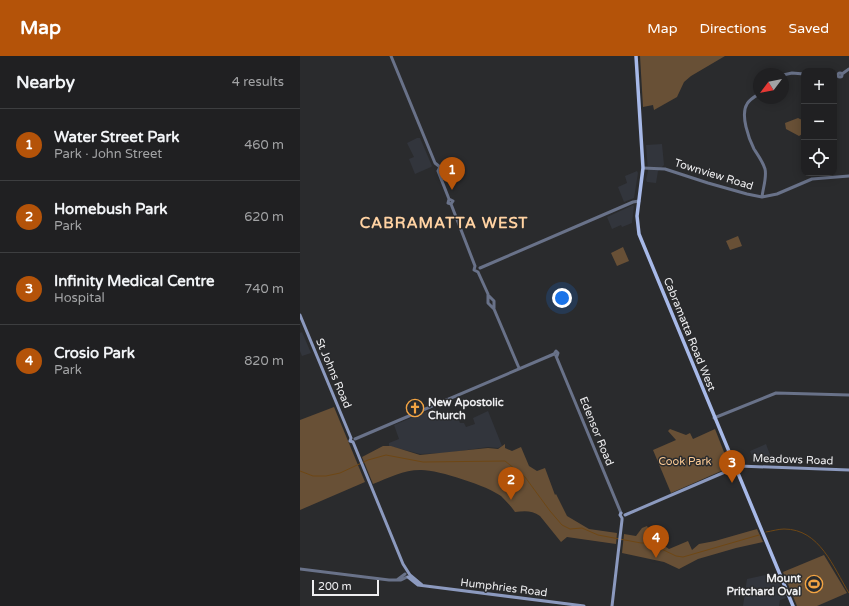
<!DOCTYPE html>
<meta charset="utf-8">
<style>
body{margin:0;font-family:"Varela Round",sans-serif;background:#28282a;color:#f1f3f6}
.controls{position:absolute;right:12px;top:12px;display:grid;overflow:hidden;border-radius:8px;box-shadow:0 2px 10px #0003}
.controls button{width:36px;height:36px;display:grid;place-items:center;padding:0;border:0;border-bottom:1px solid #3d3e40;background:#202022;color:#f1f3f6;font:20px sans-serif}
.compass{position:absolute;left:453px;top:12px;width:36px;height:36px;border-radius:50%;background:#202022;box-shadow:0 2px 10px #0003;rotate:238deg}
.scale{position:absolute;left:12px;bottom:10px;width:67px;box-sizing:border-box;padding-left:4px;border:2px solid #efeff1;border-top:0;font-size:11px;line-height:14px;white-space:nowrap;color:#efeff1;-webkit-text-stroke:3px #2a2b2d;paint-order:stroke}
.you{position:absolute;left:262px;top:242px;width:14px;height:14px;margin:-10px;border:3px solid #fff;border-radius:50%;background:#1a73e8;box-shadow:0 0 0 6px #1a73e833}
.badge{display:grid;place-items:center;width:26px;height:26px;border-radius:50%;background:#b45309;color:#fff;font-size:13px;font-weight:700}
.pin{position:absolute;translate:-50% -33px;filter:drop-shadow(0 1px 2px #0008)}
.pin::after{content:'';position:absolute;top:21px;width:14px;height:12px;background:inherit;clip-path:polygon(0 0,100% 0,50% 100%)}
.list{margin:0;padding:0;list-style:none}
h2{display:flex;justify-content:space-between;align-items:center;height:52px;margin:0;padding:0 16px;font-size:17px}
h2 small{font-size:13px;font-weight:400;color:#a2a3a5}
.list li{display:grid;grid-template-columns:26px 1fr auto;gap:12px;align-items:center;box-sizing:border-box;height:72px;padding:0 16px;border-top:1px solid #3d3e40}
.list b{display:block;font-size:15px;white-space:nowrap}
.list p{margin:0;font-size:13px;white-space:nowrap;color:#a2a3a5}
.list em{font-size:13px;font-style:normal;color:#a2a3a5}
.icon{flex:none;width:22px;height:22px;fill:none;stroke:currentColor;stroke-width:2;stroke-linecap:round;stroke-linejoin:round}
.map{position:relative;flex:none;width:549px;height:550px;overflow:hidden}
header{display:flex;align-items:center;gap:24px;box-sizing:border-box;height:56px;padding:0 20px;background:#b45309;color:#fff}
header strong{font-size:19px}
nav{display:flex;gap:22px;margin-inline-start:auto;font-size:14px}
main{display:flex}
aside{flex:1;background:#202022}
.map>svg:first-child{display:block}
.built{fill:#32353c}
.green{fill:#685036}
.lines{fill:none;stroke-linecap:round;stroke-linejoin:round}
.stream{stroke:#6e4715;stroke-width:1}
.tertiary{stroke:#697289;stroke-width:3}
.secondary{stroke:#8c9abf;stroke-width:3}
.primary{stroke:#a7b9e8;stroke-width:3.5}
.labels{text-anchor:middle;stroke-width:3;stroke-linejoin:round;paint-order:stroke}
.street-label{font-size:11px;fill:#efeff1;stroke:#2a2b2d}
.poi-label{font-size:11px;font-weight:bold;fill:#efeff1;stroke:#2a2b2d;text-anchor:start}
.park-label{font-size:11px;fill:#fdcb95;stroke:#2a2b2d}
.district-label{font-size:15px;font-weight:bold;letter-spacing:1px;fill:#ffd2a2;stroke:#2a2b2d}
</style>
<header>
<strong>Map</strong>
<nav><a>Map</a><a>Directions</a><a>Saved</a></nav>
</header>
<main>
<aside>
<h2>Nearby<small>4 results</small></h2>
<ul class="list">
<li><span class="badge">1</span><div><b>Water Street Park</b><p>Park · John Street</p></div><em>460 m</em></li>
<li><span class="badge">2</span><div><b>Homebush Park</b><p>Park</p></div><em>620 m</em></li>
<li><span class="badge">3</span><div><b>Infinity Medical Centre</b><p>Hospital</p></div><em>740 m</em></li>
<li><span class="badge">4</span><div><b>Crosio Park</b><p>Park</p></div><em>820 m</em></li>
</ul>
</aside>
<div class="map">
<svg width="549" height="550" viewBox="0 0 549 550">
<rect width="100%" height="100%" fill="#2a2b2d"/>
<path class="built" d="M117,82H120L132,110L131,111L115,118L109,103L114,101L107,87Z
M362,88L364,109L358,115L356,127L347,126L346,124L348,115L346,89Z
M337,115L338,117L334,142L324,146L318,131L327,127L325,120Z
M333,149L334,150L332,167L322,171L321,169L312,173L307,161Z
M2,276L11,297L2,300L0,295V277Z
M135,352L140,362L145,360H153L154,361L157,360L160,367H164L166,371L175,368L173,362L188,355L202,390L198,392L188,391L146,397L120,398L89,390V387L99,383L94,369Z
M466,388L473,407H455L450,395Z
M475,517L486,542L480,544L479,550H443L447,523Z"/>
<path class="green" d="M340,0H425L391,20L384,26L377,41L354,54L353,49L343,51Z
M498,62L504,65V77L499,80L486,73L485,67Z
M438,180L442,190L430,194L426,185Z
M323,191L329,205L317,210L311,197Z
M34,351L65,426L0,454V364Z
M370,373L386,379L390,377L393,383L415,373L429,409L428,412L371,437L353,394L376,384L368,375Z
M205,388V392L212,395L221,391L229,410L237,415L245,412L255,439L256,438L267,460L289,473L317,477L316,488L267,481L261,486L240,460C232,454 224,455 215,456C211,450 206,445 201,440C188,430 136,413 120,414C104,414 88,422 73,428L62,401L83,390H91L120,399L188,392L198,393Z
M347,470L353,482L369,493L388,485L392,494L399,488L415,485L457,473L463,486L436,492L398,503L379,513L364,506L322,497L324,478L336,480L342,472Z
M524,499L547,537L517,550H497L483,516Z"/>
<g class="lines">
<path class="stream" d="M0,415L13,420H26L40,417L68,404L86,399L123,406L205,405L225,421L250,455L262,469L270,473L282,472L298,479L341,487H349L376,500L383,501L459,479
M466,476C472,475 479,473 484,473C520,473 533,511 549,537"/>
<path class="tertiary" d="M91,0L135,107L140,111L138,115L149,143L153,145L151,148
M538 19a2 2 0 1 1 4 0a2 2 0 1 1-4 0Z
M542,18L549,13
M483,19L492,17L504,18
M459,38C454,41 450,43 447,48C440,59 449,83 454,93C458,99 463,106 465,113C467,121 463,132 462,141
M343,112L365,113L408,127L447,138L462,141L477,138L512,123L549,120
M149,143L148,147L151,148L175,210L174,214L178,216L188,238V247L194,253L219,312
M180,212L333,146L339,145
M189,240L194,245V252
M256,300L321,457
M414,362L476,337L549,339
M55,383L254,298L256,295L258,297L257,300
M0,513L89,524H101L107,521
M97,524L105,518"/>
<path class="secondary" d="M0,259L51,382L50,385L53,386L103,508L110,519L122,529
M325,459L439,410L549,414
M108,521L118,529L126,530L284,550
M312,550L322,464V462L320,459L321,457"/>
<path class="primary" d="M336,0L343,112L337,160L339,178L493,550"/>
</g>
<defs>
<symbol id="church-ring" viewBox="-11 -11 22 22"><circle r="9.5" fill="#2a2b2d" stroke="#f3a443" stroke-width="1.5"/><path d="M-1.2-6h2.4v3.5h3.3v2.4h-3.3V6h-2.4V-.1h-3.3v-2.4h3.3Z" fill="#f3a443"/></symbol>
<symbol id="stadium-ring" viewBox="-11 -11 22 22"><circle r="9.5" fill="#2a2b2d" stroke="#f3a443" stroke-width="1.5"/><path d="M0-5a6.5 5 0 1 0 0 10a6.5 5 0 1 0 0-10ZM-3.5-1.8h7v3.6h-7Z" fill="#f3a443"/></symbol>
</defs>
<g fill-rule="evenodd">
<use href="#church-ring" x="105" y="342" width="20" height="20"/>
<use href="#stadium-ring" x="504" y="518" width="20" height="20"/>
</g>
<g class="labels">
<g class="street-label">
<text transform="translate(414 118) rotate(17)" y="4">Townview Road</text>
<text transform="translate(390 278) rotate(68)" y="4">Cabramatta Road West</text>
<text transform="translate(34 317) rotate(67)" y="4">St Johns Road</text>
<text transform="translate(297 375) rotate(68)" y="4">Edensor Road</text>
<text transform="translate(493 403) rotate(2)" y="4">Meadows Road</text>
<text transform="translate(204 531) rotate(7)" y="4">Humphries Road</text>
</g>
<g class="poi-label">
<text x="128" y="350">New Apostolic<tspan x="128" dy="13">Church</tspan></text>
<text x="501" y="526" text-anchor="end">Mount<tspan x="501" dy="13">Pritchard Oval</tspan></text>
</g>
<g class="park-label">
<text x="385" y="409">Cook Park</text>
</g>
<g class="district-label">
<text x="144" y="172">CABRAMATTA WEST</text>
</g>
</g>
</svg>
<div class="controls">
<button>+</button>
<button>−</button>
<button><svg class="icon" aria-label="locate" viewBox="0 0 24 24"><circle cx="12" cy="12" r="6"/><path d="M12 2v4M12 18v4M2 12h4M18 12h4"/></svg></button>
</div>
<svg class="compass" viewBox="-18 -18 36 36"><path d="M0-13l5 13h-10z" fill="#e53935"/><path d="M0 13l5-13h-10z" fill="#a2a3a5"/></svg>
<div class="scale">200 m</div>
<div class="you"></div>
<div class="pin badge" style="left:152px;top:134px">1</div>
<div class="pin badge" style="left:211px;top:444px">2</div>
<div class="pin badge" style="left:432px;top:427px">3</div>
<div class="pin badge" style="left:356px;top:502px">4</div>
</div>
</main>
